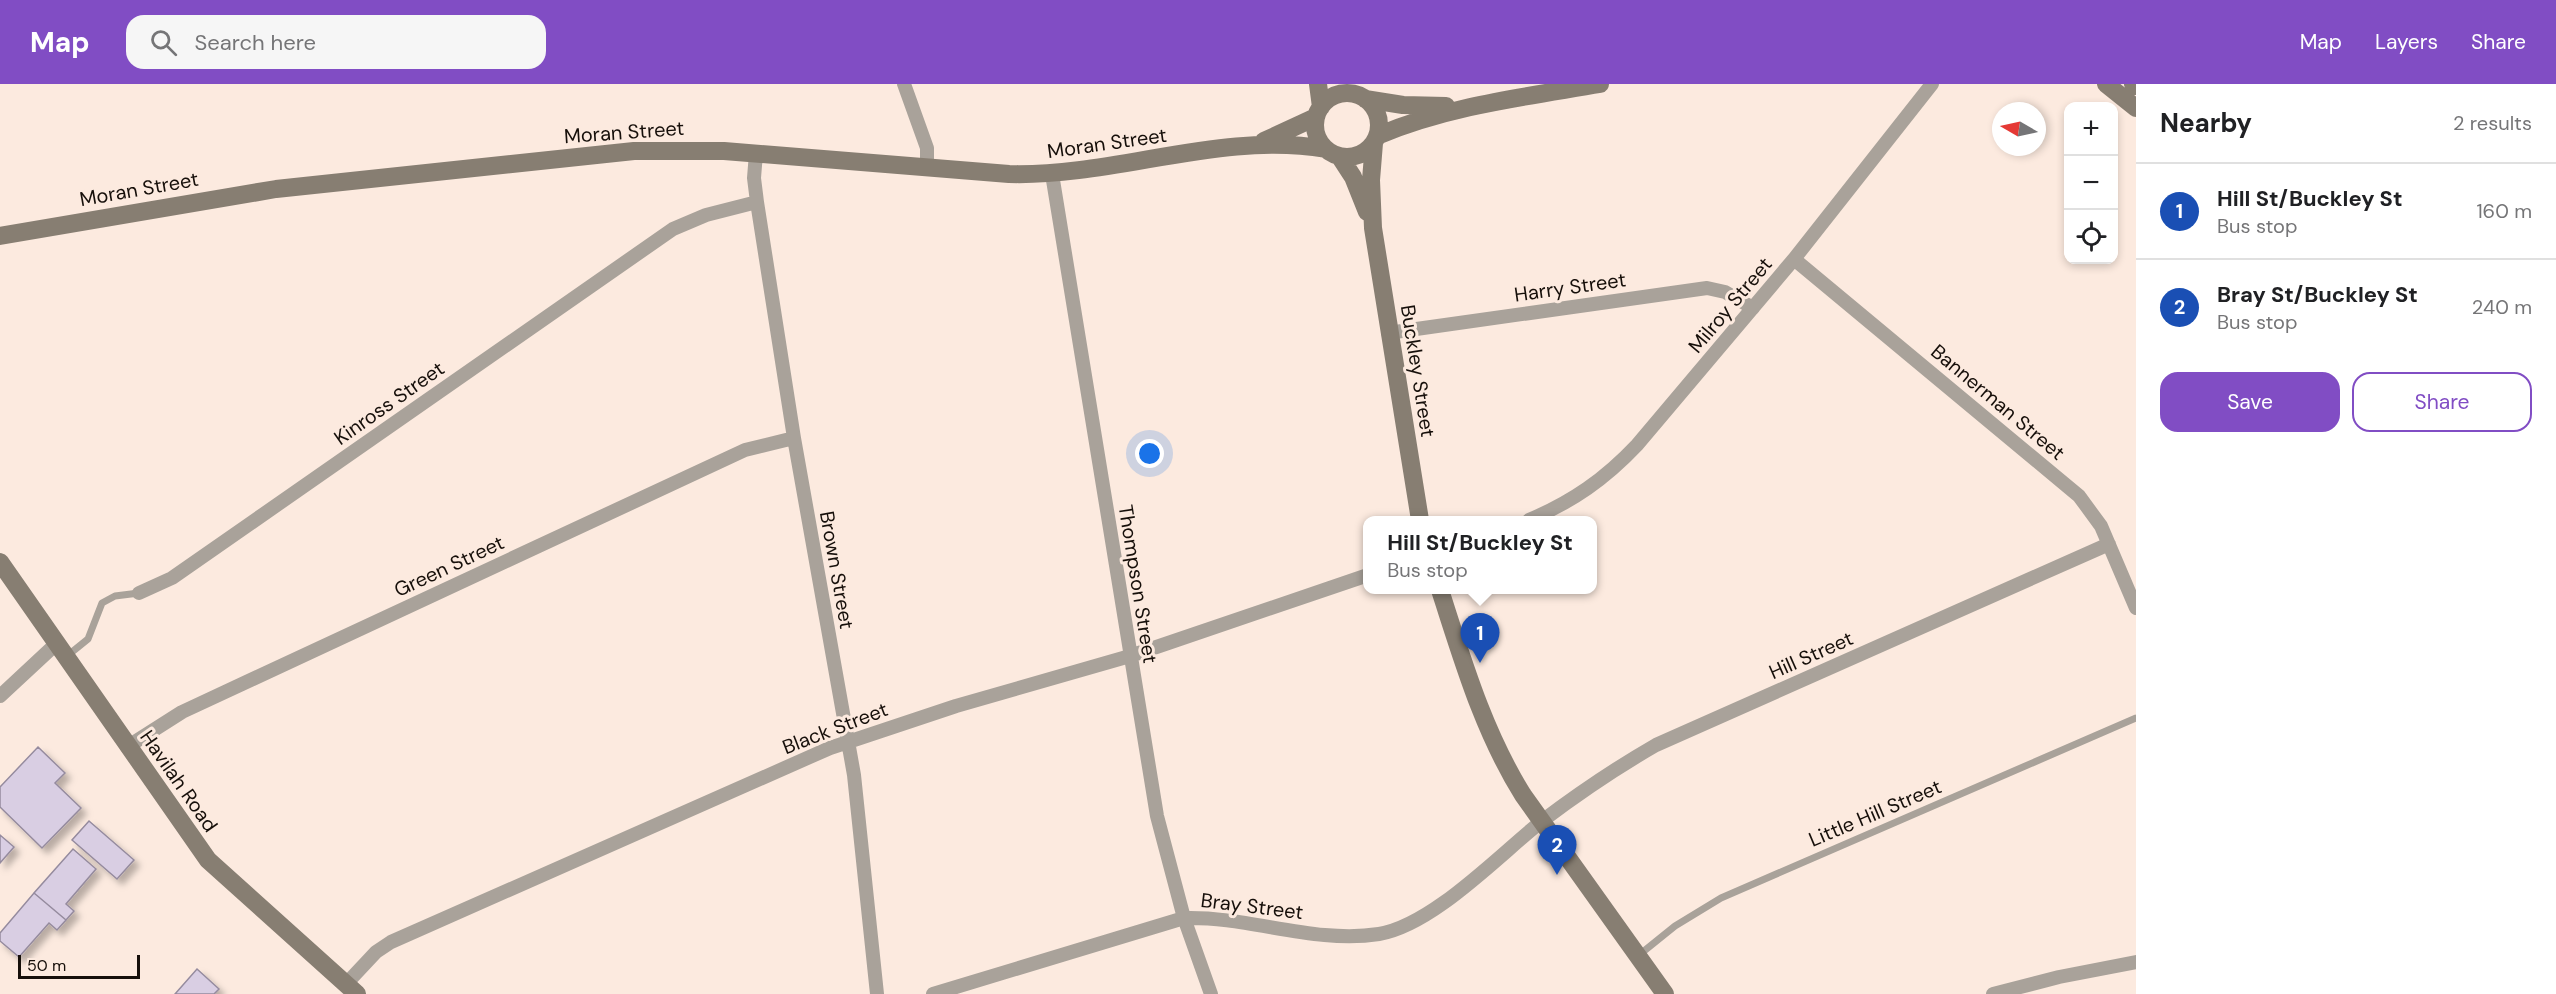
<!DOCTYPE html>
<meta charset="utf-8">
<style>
body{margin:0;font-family:"DM Sans",sans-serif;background:#f6f6f6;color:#202124}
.controls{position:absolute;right:18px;top:18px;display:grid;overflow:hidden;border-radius:12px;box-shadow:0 3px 9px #0003}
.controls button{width:54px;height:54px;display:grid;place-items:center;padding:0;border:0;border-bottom:2px solid #e0e0e0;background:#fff;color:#202124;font:30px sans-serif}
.compass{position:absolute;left:1992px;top:18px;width:54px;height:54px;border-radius:50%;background:#fff;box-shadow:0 3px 9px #0003;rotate:279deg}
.scale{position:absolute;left:18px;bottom:15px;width:122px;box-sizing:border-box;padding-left:6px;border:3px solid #160f0a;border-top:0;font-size:16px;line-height:21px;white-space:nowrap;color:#160f0a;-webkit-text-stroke:4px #fceadf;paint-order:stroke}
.you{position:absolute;left:1150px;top:370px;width:21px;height:21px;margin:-15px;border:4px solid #fff;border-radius:50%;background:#1a73e8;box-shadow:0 0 0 9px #1a73e833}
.badge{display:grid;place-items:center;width:39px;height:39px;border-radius:50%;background:#814dc4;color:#fff;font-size:20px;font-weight:700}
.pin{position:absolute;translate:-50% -50px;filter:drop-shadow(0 2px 3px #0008)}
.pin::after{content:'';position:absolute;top:32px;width:21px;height:18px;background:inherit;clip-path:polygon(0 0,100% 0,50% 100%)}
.popup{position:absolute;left:1363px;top:432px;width:234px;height:78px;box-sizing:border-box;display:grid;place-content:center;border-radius:12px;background:#fff;filter:drop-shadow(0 2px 4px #0005);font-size:20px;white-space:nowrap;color:#757577}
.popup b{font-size:22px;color:#202124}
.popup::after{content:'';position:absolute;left:50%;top:100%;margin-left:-12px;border:12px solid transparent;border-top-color:#fff}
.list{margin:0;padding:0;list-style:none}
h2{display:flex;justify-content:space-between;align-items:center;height:78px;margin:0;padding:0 24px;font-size:26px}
h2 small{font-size:20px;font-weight:400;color:#757577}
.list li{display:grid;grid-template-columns:39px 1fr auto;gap:18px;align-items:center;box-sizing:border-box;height:96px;padding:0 24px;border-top:2px solid #e0e0e0}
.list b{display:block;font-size:22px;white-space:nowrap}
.list p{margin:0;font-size:20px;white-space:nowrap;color:#757577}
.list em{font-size:20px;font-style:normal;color:#757577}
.actions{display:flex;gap:12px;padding:18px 24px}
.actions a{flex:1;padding:14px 0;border:2px solid #814dc4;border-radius:18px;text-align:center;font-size:21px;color:#814dc4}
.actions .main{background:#814dc4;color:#fff}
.icon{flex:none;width:33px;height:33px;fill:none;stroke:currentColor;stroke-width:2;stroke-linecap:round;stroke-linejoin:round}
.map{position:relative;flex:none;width:2136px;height:910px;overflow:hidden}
header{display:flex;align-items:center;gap:36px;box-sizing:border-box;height:84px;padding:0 30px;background:#814dc4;color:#fff}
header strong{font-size:28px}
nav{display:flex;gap:33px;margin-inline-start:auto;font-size:21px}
.search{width:420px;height:54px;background:#f6f6f6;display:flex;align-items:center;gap:15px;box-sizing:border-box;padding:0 21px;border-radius:18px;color:#757577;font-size:22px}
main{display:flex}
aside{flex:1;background:#fff}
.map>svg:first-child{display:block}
.building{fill:#d9cee3;stroke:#958b9e;stroke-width:1.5;filter:url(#shadow)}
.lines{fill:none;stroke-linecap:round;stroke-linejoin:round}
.lane{stroke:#a9a29a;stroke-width:7}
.street{stroke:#a9a29a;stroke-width:14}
.secondary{stroke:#877e72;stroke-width:18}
.labels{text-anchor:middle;stroke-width:6;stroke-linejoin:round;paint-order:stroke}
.street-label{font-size:20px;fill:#160f0a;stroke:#fceadf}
</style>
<header>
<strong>Map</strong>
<div class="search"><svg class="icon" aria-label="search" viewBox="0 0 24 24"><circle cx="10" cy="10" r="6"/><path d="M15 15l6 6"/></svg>Search here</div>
<nav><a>Map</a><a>Layers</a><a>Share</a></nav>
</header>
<main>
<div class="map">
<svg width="2136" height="910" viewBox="0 0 2136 910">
<defs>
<filter id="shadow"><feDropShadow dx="5.5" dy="5.5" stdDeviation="3" flood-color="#0004"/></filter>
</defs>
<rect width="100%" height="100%" fill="#fceadf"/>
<path class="building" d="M38,663L65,689L55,699L81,724L42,764L0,723V703Z
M89,737L134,776L117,795L72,756Z
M0,751L14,763L0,779Z
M73,765L96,785L66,820L74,827L66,836L34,809Z
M34,809L66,836L57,846L49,839L19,873L0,857V849Z
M197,885L219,905L214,910H175Z"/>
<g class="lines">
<path class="lane" d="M67,572L88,555L102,519L115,512L139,509
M1639,871L1675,842L1721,814L2136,634"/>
<path class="street" d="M904,0L927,64V83
M756,69L754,94L757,118L794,354L854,691L877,910
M1052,90L1157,732L1184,834L1211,910
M1794,175L2079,412L2101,442L2136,524
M1388,249L1707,204L1725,208L1753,224
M1529,436C1572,418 1605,395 1637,361L1794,175L1932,0
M139,509L172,494L673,145L706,131L757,118
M0,612L56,560
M127,663L182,628L745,366L794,354
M346,900L376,868L391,858L830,664L956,622L1130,572L1368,491
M933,910L1184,834C1249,832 1314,860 1379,850C1433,841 1499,771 1542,737C1579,709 1616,684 1656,661L2109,460
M1993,910L2059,893L2136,878"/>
<path class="secondary" d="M1318,0L1321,23
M2106,0L2136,24
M2133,0L2136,2
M1315 41a32 32 0 1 1 64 0a32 32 0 1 1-64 0Z
M1365,15L1403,21L1446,22
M1377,52C1448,22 1524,13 1600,0
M1264,57L1316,33
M1374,59L1371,96L1373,144L1420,436
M1340,73L1353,93L1367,128
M0,152L276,105L634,67H724L1009,90C1116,93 1220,47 1326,65
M0,478L208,776L357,910
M1440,506C1463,577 1483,647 1523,711L1665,910"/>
</g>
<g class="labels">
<g class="street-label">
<text transform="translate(624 48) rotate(-4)" y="7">Moran Street</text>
<text transform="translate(1107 59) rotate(-8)" y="7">Moran Street</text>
<text transform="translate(139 105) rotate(-10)" y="7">Moran Street</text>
<text transform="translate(1570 203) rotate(-8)" y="7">Harry Street</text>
<text transform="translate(1730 221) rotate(-50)" y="7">Milroy Street</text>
<text transform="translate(1418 287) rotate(81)" y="7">Buckley Street</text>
<text transform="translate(1998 318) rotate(40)" y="7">Bannerman Street</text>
<text transform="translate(389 319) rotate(-35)" y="7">Kinross Street</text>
<text transform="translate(449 482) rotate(-25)" y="7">Green Street</text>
<text transform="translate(837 486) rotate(80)" y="7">Brown Street</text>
<text transform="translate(1138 500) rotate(81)" y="7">Thompson Street</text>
<text transform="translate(1811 571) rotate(-24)" y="7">Hill Street</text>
<text transform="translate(835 644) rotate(-21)" y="7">Black Street</text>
<text transform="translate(179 697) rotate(55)" y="7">Havilah Road</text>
<text transform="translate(1875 729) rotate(-23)" y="7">Little Hill Street</text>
<text transform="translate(1252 822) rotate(7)" y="7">Bray Street</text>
</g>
</g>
</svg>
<div class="controls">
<button>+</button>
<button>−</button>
<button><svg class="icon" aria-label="locate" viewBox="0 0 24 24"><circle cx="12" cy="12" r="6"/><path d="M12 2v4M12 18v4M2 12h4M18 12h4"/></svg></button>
</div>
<svg class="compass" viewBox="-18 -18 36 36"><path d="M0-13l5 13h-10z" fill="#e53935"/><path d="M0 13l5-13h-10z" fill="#757577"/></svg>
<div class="scale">50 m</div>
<div class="you"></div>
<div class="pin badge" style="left:1480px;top:579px;background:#1a4fb4">1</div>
<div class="popup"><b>Hill St/Buckley St</b>Bus stop</div>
<div class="pin badge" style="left:1557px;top:791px;background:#1a4fb4">2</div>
</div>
<aside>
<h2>Nearby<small>2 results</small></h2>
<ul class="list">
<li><span class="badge" style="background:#1a4fb4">1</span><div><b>Hill St/Buckley St</b><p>Bus stop</p></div><em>160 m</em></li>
<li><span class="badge" style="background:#1a4fb4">2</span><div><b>Bray St/Buckley St</b><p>Bus stop</p></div><em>240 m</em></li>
</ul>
<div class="actions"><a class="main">Save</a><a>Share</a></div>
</aside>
</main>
